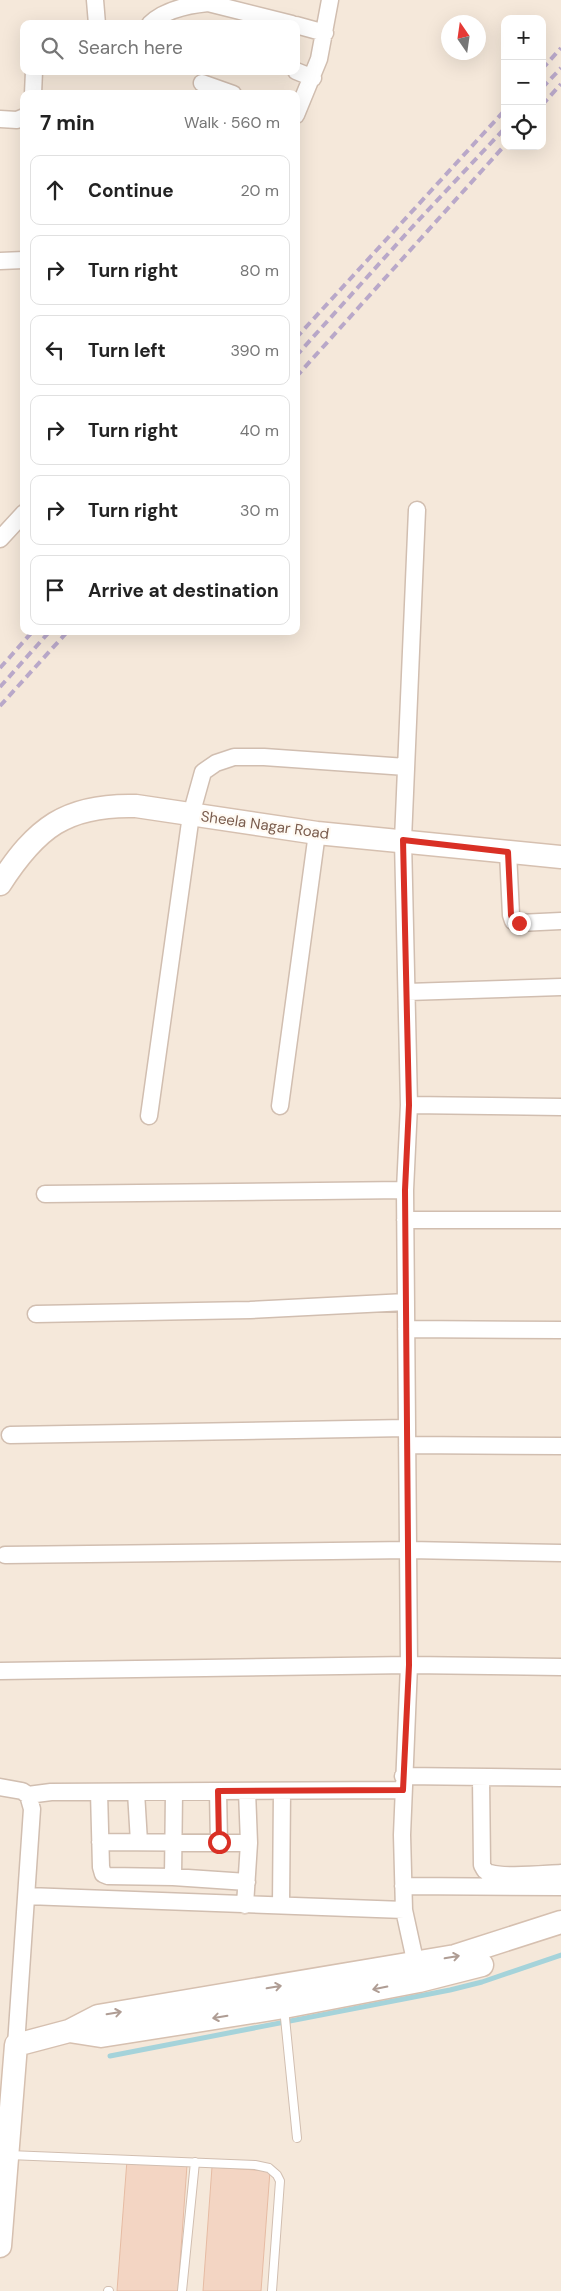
<!DOCTYPE html>
<meta charset="utf-8">
<style>
body{margin:0;font-family:"DM Sans",sans-serif;background:#f2f2f2;color:#222}
.controls{position:absolute;right:15px;top:15px;display:grid;overflow:hidden;border-radius:10px;box-shadow:0 5px 20px #0002}
.controls button{width:45px;height:45px;display:grid;place-items:center;padding:0;border:0;border-bottom:1px solid #e0e0e0;background:#fff;color:#222;font:25px sans-serif}
.compass{position:absolute;left:441px;top:15px;width:45px;height:45px;border-radius:50%;background:#fff;box-shadow:0 5px 20px #0002;rotate:347deg}
.stop{position:absolute;width:15px;height:15px;margin:-11px;border:4px solid #d93025;border-radius:50%;background:#fff}
.stop.end{background:#d93025;border-color:#fff;box-shadow:0 1px 5px #0008}
.list{margin:0;padding:0;list-style:none}
h2{display:flex;justify-content:space-between;align-items:center;height:65px;margin:0;padding:0 20px;font-size:21px}
h2 small{font-size:16px;font-weight:400;color:#767676}
.list li{display:grid;grid-template-columns:32px 1fr auto;gap:15px;align-items:center;box-sizing:border-box;height:70px;margin:0 10px 10px;padding:0 10px;border:1px solid #e0e0e0;border-radius:10px}
.list b{display:block;font-size:19px;white-space:nowrap}
.list em{font-size:16px;font-style:normal;color:#767676}
.icon{flex:none;width:28px;height:28px;fill:none;stroke:currentColor;stroke-width:2;stroke-linecap:round;stroke-linejoin:round}
.map{position:relative;flex:none;width:561px;height:2291px;overflow:hidden}
.search{position:absolute;background:#fff;box-shadow:0 5px 20px #0002;left:20px;top:20px;width:280px;height:55px;display:flex;align-items:center;gap:12px;box-sizing:border-box;padding:0 18px;border-radius:10px;color:#767676;font-size:19px}
.panel{position:absolute;background:#fff;box-shadow:0 5px 20px #0002;left:20px;top:90px;width:280px;height:545px;border-radius:10px}
.map>svg:first-child{display:block}
.residential{fill:#f5e8da;fill-rule:evenodd}
.lines{fill:none;stroke-linecap:round;stroke-linejoin:round}
.stream{stroke:#a5d3da;stroke-width:5}
.building{fill:#f3d5c3;stroke:#e6bba3}
.lane-casing{stroke:#d1beb0;stroke-width:10}
.street-casing{stroke:#d1beb0;stroke-width:19}
.secondary-casing{stroke:#d6c0b0;stroke-width:25}
.lane{stroke:#fff;stroke-width:8}
.street{stroke:#fff;stroke-width:16}
.secondary{stroke:#fff;stroke-width:22}
.rail{stroke:#b9a8c9;stroke-width:4;stroke-dasharray:8 5;stroke-linecap:butt}
.oneway{stroke:#af9d94}
.route{stroke:#d93025;stroke-width:6}
.labels{text-anchor:middle;stroke-width:4.5;stroke-linejoin:round;paint-order:stroke}
.street-label{font-size:15px;fill:#7a5c4d;stroke:#fffaf3}
</style>
<div class="map">
<svg width="561" height="2291" viewBox="0 0 561 2291">
<rect width="100%" height="100%" fill="#fdf6ec"/>
<path class="residential" d="M0,0H561V2291H0ZM505,19H542V146H505ZM448,22H478V52H448ZM24,24H296V71H24ZM24,94H296V631H24Z"/>
<g class="lines">
<path class="stream" d="M110,2056L450,1990L482,1982L561,1955"/>
</g>
<path class="building" d="M127,2160L187,2165L178,2291H117Z
M212,2167L270,2171L261,2291H203Z"/>
<g class="lines">
<defs>
<path id="lane" d="M284,2008L297,2138
M9,2155L255,2165L269,2168L277,2175L280,2181L272,2291
M108,2291H109
M182,2291L195,2162"/>
<path id="street" d="M95,0L97,24
M150,24C164,10 188,5 208,3L292,24
M296,25L325,33
M296,71L313,78
M202,83L233,94
M33,94L34,71
M296,115L319,59L330,0
M0,119L17,120L24,117
M0,261L24,260
M417,510L403,840L409,1105L405,1190L409,1665L402,1835L404,1910L418,1974
M0,539L24,513
M508,852L511,915L513,921L519,923L561,921
M407,992L561,987
M409,1105L561,1107
M280,1106L317,833
M149,1116L191,815L203,772L216,763L234,757H264L406,767
M45,1194L405,1190
M405,1220H561
M36,1314L250,1310L406,1302
M406,1329L561,1330
M10,1435L406,1428
M407,1445L561,1446
M5,1555L409,1550L561,1553
M0,1671L409,1665L561,1667
M403,1776L561,1778
M481,1777L482,1865C484,1869 485,1872 490,1873C507,1878 542,1874 561,1873
M0,1787L22,1791L28,1795L51,1792L403,1790
M218,1791L219,1843
M99,1792L101,1867L103,1874L108,1876L173,1877L247,1882
M136,1792L139,1842
M100,1842L249,1843
M173,1877L174,1792
M403,1886L561,1887
M27,1896L404,1910
M245,1905L249,1843L247,1791
M281,1905L282,1791
M16,2045L32,1809L28,1795"/>
<path id="secondary" d="M0,884C36,828 66,804 136,806L317,833L561,857
M69,2031L101,2036L284,2007L419,1981L482,1965
M0,2246L16,2045L69,2031L98,2016L455,1956L561,1922"/>
</defs>
<use href="#lane" class="lane-casing"/>
<use href="#street" class="street-casing"/>
<use href="#secondary" class="secondary-casing"/>
<use href="#lane" class="lane"/>
<use href="#street" class="street"/>
<use href="#secondary" class="secondary"/>
<path class="rail" d="M542,69L561,48
M542,88L561,68
M542,105L561,84
M296,338L505,110
M296,356L415,224L505,128
M296,377L505,145
M0,668L33,631
M0,687L50,631
M0,706L68,631"/>
</g>
<defs><path id="oneway-shaft" d="M-6 0H5M1.5-3L5.5 0L1.5 3" fill="none" stroke-width="1.6" stroke-linecap="round" stroke-linejoin="round" transform="scale(1.25)"/></defs>
<g class="oneway">
<use href="#oneway-shaft" transform="translate(452 1957) rotate(-10)"/>
<use href="#oneway-shaft" transform="translate(274 1987) rotate(-10)"/>
<use href="#oneway-shaft" transform="translate(380 1988) rotate(169)"/>
<use href="#oneway-shaft" transform="translate(114 2013) rotate(-9)"/>
<use href="#oneway-shaft" transform="translate(220 2017) rotate(171)"/>
</g>
<g class="lines">
<path class="route" d="M219,1842L218,1791L403,1790L409,1665L405,1190L409,1105L403,840L508,852L511,915L513,921L519,923"/>
</g>
<g class="labels">
<g class="street-label">
<text transform="translate(265 825) rotate(8)" y="5">Sheela Nagar Road</text>
</g>
</g>
</svg>
<div class="controls">
<button>+</button>
<button>−</button>
<button><svg class="icon" aria-label="locate" viewBox="0 0 24 24"><circle cx="12" cy="12" r="6"/><path d="M12 2v4M12 18v4M2 12h4M18 12h4"/></svg></button>
</div>
<svg class="compass" viewBox="-18 -18 36 36"><path d="M0-13l5 13h-10z" fill="#e53935"/><path d="M0 13l5-13h-10z" fill="#767676"/></svg>
<div class="stop" style="left:219px;top:1842px"></div>
<div class="stop end" style="left:519px;top:923px"></div>
<div class="search"><svg class="icon" aria-label="search" viewBox="0 0 24 24"><circle cx="10" cy="10" r="6"/><path d="M15 15l6 6"/></svg>Search here</div>
<section class="panel">
<h2>7 min<small>Walk · 560 m</small></h2>
<ul class="list">
<li><svg class="icon" aria-label="ahead" viewBox="0 0 24 24"><path d="M12 20V5M6 11l6-6 6 6"/></svg><div><b>Continue</b></div><em>20 m</em></li>
<li><svg class="icon" aria-label="right" viewBox="0 0 24 24"><path d="M7 20v-9h11M14 6l5 5-5 5"/></svg><div><b>Turn right</b></div><em>80 m</em></li>
<li><svg class="icon" aria-label="left" viewBox="0 0 24 24"><path d="M17 20v-9H6M10 6l-5 5 5 5"/></svg><div><b>Turn left</b></div><em>390 m</em></li>
<li><svg class="icon" aria-label="right" viewBox="0 0 24 24"><path d="M7 20v-9h11M14 6l5 5-5 5"/></svg><div><b>Turn right</b></div><em>40 m</em></li>
<li><svg class="icon" aria-label="right" viewBox="0 0 24 24"><path d="M7 20v-9h11M14 6l5 5-5 5"/></svg><div><b>Turn right</b></div><em>30 m</em></li>
<li><svg class="icon" aria-label="arrive" viewBox="0 0 24 24"><path d="M6 21V4h12l-3 4 3 4H6"/></svg><div><b>Arrive at destination</b></div></li>
</ul>
</section>
</div>
